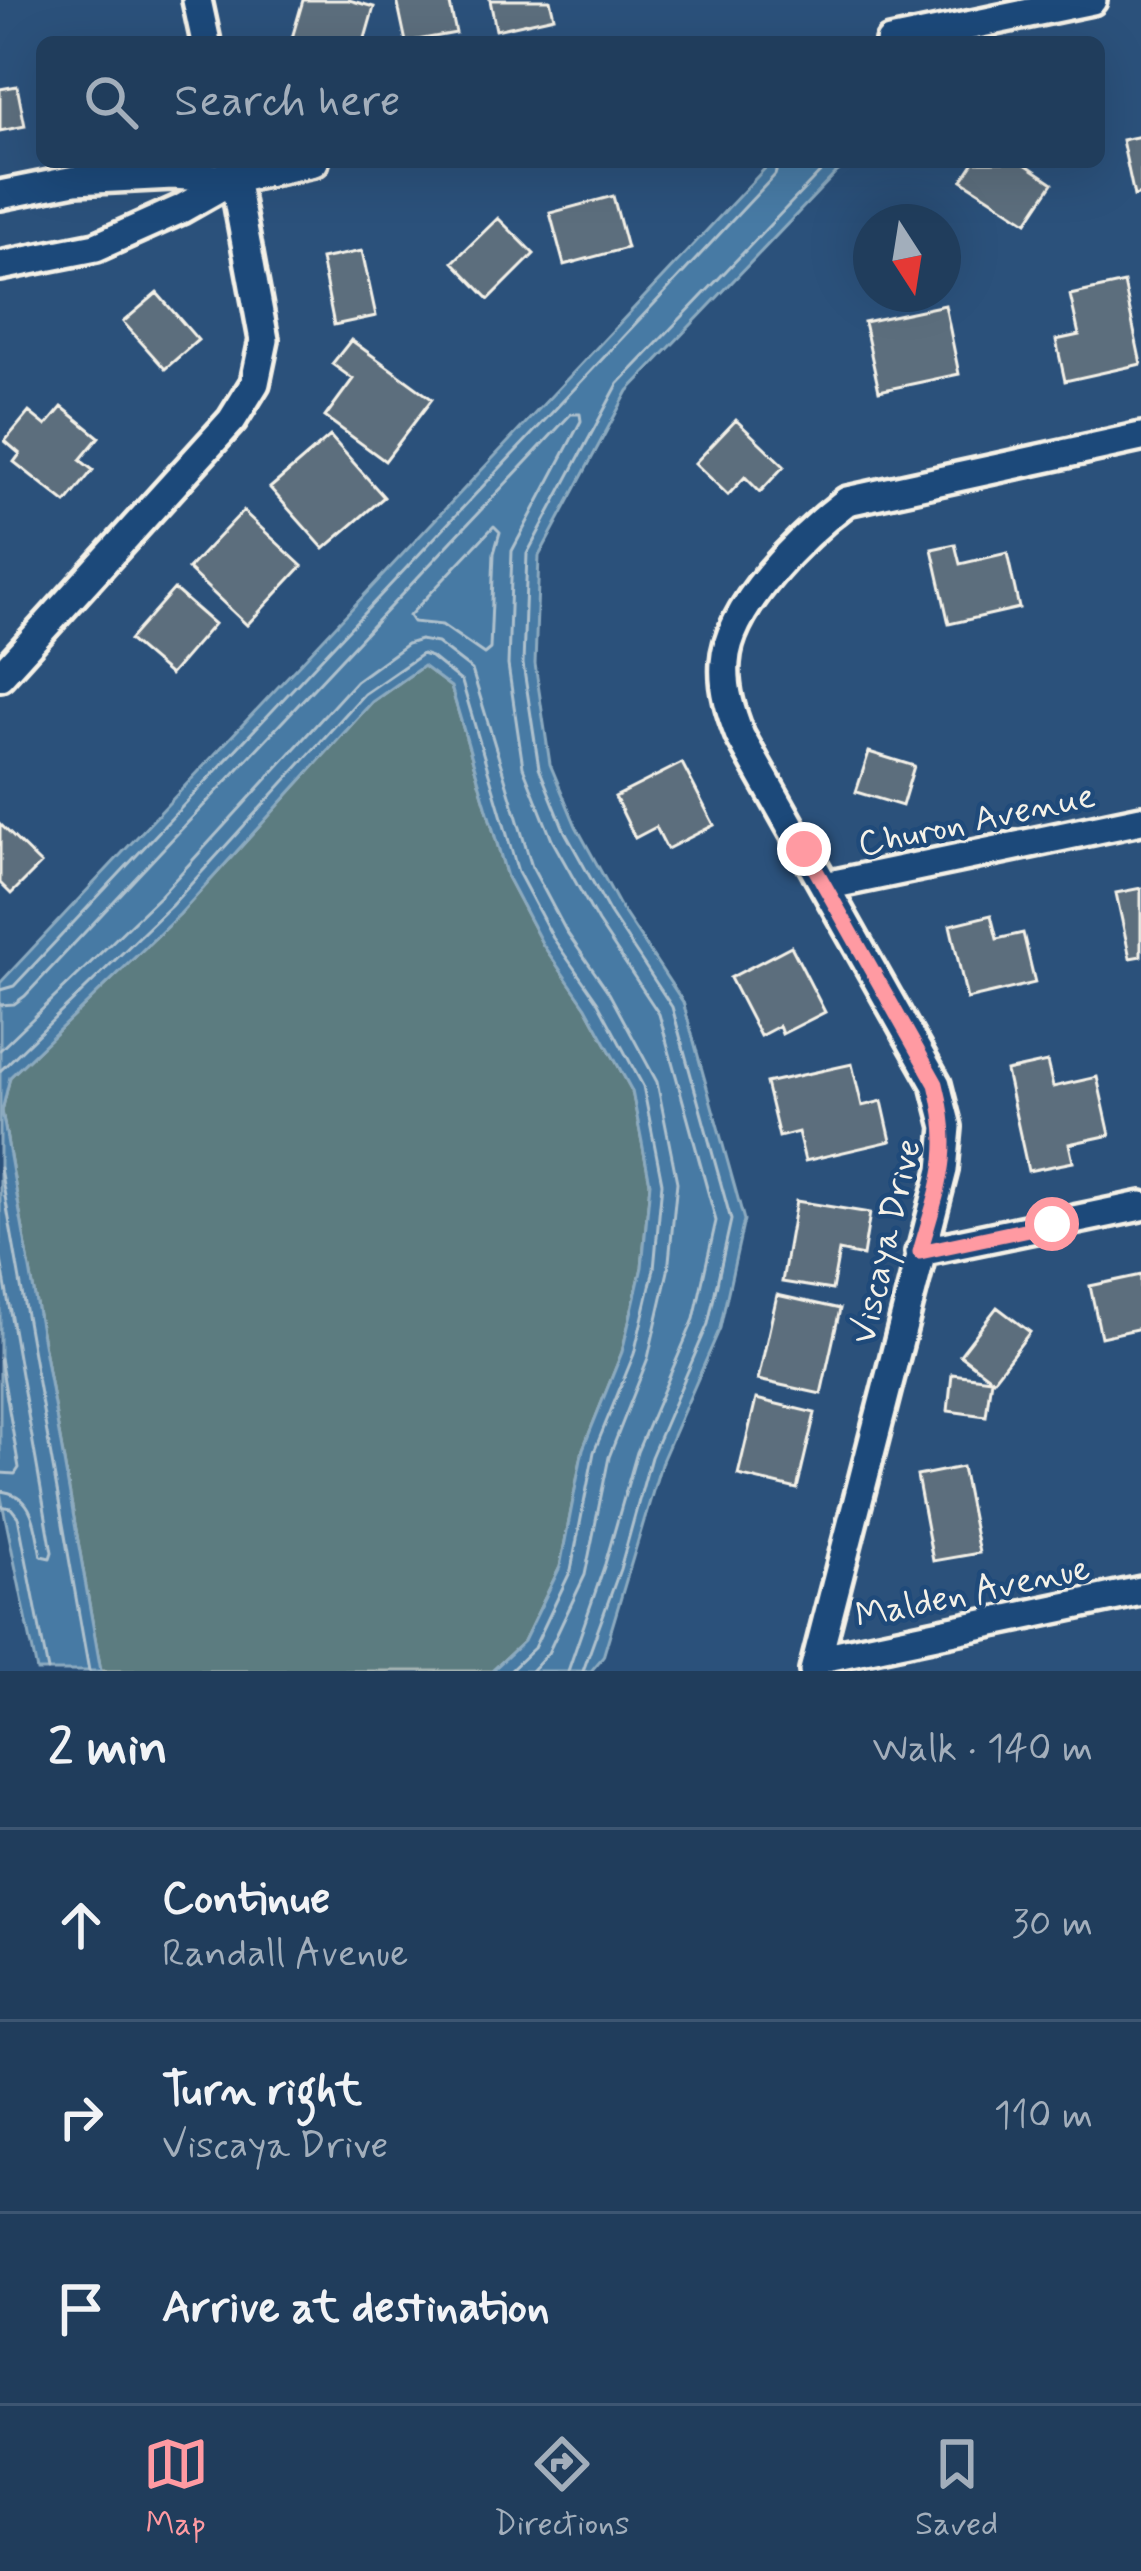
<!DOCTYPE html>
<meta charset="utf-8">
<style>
body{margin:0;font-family:Mynerve,sans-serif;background:#2d4865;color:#f1f3f6}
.compass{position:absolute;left:853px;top:204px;width:108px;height:108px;border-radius:50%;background:#203d5c;box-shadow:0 12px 48px #0002;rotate:168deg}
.stop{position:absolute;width:36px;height:36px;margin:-27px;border:9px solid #ff9aa2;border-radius:50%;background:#fff}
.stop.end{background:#ff9aa2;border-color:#fff;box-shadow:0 3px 12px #0008}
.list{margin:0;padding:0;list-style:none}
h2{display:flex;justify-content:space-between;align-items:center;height:156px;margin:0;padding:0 48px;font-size:51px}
h2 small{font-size:39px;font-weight:400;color:#a2aebb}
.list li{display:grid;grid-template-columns:78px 1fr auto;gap:36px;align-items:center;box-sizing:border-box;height:192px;padding:0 48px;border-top:3px solid #3d5672}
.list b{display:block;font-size:45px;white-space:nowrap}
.list p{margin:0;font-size:39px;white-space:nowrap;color:#a2aebb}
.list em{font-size:39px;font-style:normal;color:#a2aebb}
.icon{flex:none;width:66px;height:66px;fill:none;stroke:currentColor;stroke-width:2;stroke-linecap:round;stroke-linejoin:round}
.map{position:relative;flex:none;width:1141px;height:1671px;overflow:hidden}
.search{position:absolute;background:#203d5c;box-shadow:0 12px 48px #0002;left:36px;right:36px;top:36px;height:132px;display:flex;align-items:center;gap:30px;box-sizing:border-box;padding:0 42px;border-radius:18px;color:#a2aebb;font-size:45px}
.sheet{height:732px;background:#203d5c}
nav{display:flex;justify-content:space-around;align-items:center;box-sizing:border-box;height:168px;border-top:3px solid #3d5672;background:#203d5c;font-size:33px;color:#a2aebb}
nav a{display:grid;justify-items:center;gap:6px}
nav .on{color:#ff9aa2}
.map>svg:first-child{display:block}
.green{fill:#5c7b80;stroke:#a8b6b4;stroke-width:3}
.water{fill:#477aa4;stroke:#8caabf;stroke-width:3}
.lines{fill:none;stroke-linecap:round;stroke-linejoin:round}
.shore{stroke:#afc1cd;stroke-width:3}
.building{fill:#5c6e7d;stroke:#f4f1e8;stroke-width:3}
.minor-casing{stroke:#f4f1e8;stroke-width:36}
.minor{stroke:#1f4a7a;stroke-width:27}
.route{stroke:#ff9aa2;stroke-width:15}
.labels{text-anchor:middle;stroke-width:9;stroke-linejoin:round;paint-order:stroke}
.street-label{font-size:36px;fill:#f4f1e8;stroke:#1f4a7a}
</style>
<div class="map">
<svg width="1141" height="1671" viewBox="0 0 1141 1671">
<rect width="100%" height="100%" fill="#2b517b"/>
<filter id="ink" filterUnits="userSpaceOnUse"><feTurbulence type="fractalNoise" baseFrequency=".00833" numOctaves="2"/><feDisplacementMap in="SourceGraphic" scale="24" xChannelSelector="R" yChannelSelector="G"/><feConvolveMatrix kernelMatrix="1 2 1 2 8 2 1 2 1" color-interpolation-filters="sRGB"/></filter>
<g filter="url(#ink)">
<path class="green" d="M423,666L451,687L507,877L543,945L586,1007L632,1091L650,1183L642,1267L622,1352L583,1449L560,1567L524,1641L492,1671H101L2,1111L10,1077L180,914L372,702Z"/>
<path class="water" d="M771,162H851L837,172L628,391L539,556L535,664L550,764L576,826L621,908L683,1002L744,1220L720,1328L662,1461L603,1657L591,1671H492L524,1641L560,1567L583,1449L622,1352L642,1267L650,1183L632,1091L586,1007L543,945L507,877L451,687L423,666L372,702L180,914L10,1077L2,1111L101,1671H37L0,1492V983Z"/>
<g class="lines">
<path class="shore" d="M494,526L500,532L494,553L490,649L484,654L442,625L413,622L409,616Z
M0,990L14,986L775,175L779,162
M0,1005L14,1004L25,996L571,414H580L581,421L512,551L508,665L523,767L552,840L598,922L659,1014L716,1221L694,1319L637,1452L605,1564L568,1671
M0,1050L161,895L356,681L407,644L420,640L437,643L472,670L532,867L566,931L609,993L657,1082L677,1182L668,1271L648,1358L609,1457L585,1575L548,1653L531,1671
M0,1071L171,906L364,694L422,654L431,657L462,682L518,872L553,938L597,1001L643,1086L662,1183L654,1269L634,1354L594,1452L571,1570L534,1648L510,1671
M0,1168L89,1671
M0,1254L52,1552L50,1558L41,1556C35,1527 35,1494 0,1491
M0,1358L19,1468L15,1474L0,1473
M0,1506L11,1508L18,1517L48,1671
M583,1671L620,1569L651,1457L708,1324L731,1220L672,1007L610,913L565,832L539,768L523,664L527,554L618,384L830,162"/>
</g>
<path class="building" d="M303,0H349L374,7L364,42H307L292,38Z
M397,0H449L456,33L406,42Z
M490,0H550L554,17L496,30Z
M17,86L25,126L0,131V89Z
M1141,136V194L1134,196L1122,140Z
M974,162H1022L1053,183L1027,222L962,180Z
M613,196L627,248L564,265L550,213Z
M498,218L534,254L489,299L453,262Z
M362,251L376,316L334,325L321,259Z
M1124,283L1141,364L1065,381L1056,340L1079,335L1070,295Z
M157,293L198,340L165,369L123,322Z
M945,305L959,374L879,391L864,322Z
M351,340L432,399L385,461L325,417L353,379L332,364Z
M62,407L99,437L80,460L93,470L66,503L14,462L20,454L5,441L29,412L46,426Z
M736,420L784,466L760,492L745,477L728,495L695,463Z
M330,436L384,497L324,549L270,488Z
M243,511L302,566L247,625L188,569Z
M955,544L960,564L1007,553L1019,608L949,624L932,549Z
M174,589L214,624L170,675L129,640Z
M869,752L914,766L902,806L856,792Z
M682,763L714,825L667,849L656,827L635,838L615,797Z
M0,824L41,864L11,894L0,883Z
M1141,888V956L1130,958L1116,893Z
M991,915L997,939L1023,933L1035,983L967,999L950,925Z
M791,946L825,1012L782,1034L779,1026L760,1036L730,978Z
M1047,1062L1053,1087L1097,1077L1110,1135L1069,1144L1073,1162L1028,1171L1006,1071Z
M852,1064L862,1106L882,1101L891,1141L805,1161L798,1132L779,1137L766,1083Z
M796,1201L870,1213L863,1256L839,1251L832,1290L782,1282Z
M1141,1275V1328L1101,1337L1090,1286Z
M777,1295L840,1309L821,1394L758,1380Z
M997,1307L1030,1332L993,1380L960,1355Z
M952,1374L991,1379L986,1416L948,1411Z
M756,1399L815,1413L797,1489L738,1475Z
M962,1467L979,1553L933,1561L917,1476Z"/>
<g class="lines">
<defs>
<path id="minor" d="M197,0L206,42
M890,42L1092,0
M0,195L75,180L173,175L234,179L314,162
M0,266L96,247L181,209L234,179
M0,676L232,420L255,383L264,340L231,162
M825,886L1141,820
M920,1252L1141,1206
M817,1659L1141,1591
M814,1671L943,1170L947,1127L936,1084L740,736C731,713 723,689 725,663C728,606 804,534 847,501L1141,437"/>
</defs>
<use href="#minor" class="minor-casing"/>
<use href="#minor" class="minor"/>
</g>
</g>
<g class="lines" filter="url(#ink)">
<path class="route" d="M804,849L936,1084C954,1154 939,1185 920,1252L1052,1224"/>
</g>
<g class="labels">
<g class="street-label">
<text transform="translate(976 818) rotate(-12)" y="13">Churon Avenue</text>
<text transform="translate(884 1241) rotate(-77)" y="13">Viscaya Drive</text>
<text transform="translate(972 1590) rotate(-12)" y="13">Malden Avenue</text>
</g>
</g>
</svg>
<svg class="compass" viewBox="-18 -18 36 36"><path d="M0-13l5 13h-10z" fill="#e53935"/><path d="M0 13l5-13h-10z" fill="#a2aebb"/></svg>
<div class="stop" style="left:1052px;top:1224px"></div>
<div class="stop end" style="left:804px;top:849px"></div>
<div class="search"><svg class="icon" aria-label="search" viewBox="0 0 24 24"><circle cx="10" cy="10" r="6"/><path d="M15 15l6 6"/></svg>Search here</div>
</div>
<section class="sheet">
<h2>2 min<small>Walk · 140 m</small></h2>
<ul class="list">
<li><svg class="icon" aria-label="ahead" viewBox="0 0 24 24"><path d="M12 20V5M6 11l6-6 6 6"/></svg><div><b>Continue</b><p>Randall Avenue</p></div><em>30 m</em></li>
<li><svg class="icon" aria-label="right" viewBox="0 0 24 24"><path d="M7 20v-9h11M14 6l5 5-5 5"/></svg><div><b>Turn right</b><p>Viscaya Drive</p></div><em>110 m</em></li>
<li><svg class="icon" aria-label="arrive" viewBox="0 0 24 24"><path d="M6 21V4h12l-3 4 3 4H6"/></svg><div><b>Arrive at destination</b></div></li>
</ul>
</section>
<nav>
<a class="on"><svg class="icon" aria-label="map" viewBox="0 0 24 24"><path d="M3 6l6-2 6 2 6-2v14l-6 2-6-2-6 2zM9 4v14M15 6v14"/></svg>Map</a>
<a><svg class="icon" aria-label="directions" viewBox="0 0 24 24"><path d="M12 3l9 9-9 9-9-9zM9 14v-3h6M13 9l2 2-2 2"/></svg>Directions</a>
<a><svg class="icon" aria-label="saved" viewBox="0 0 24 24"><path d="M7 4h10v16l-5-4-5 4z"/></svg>Saved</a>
</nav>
